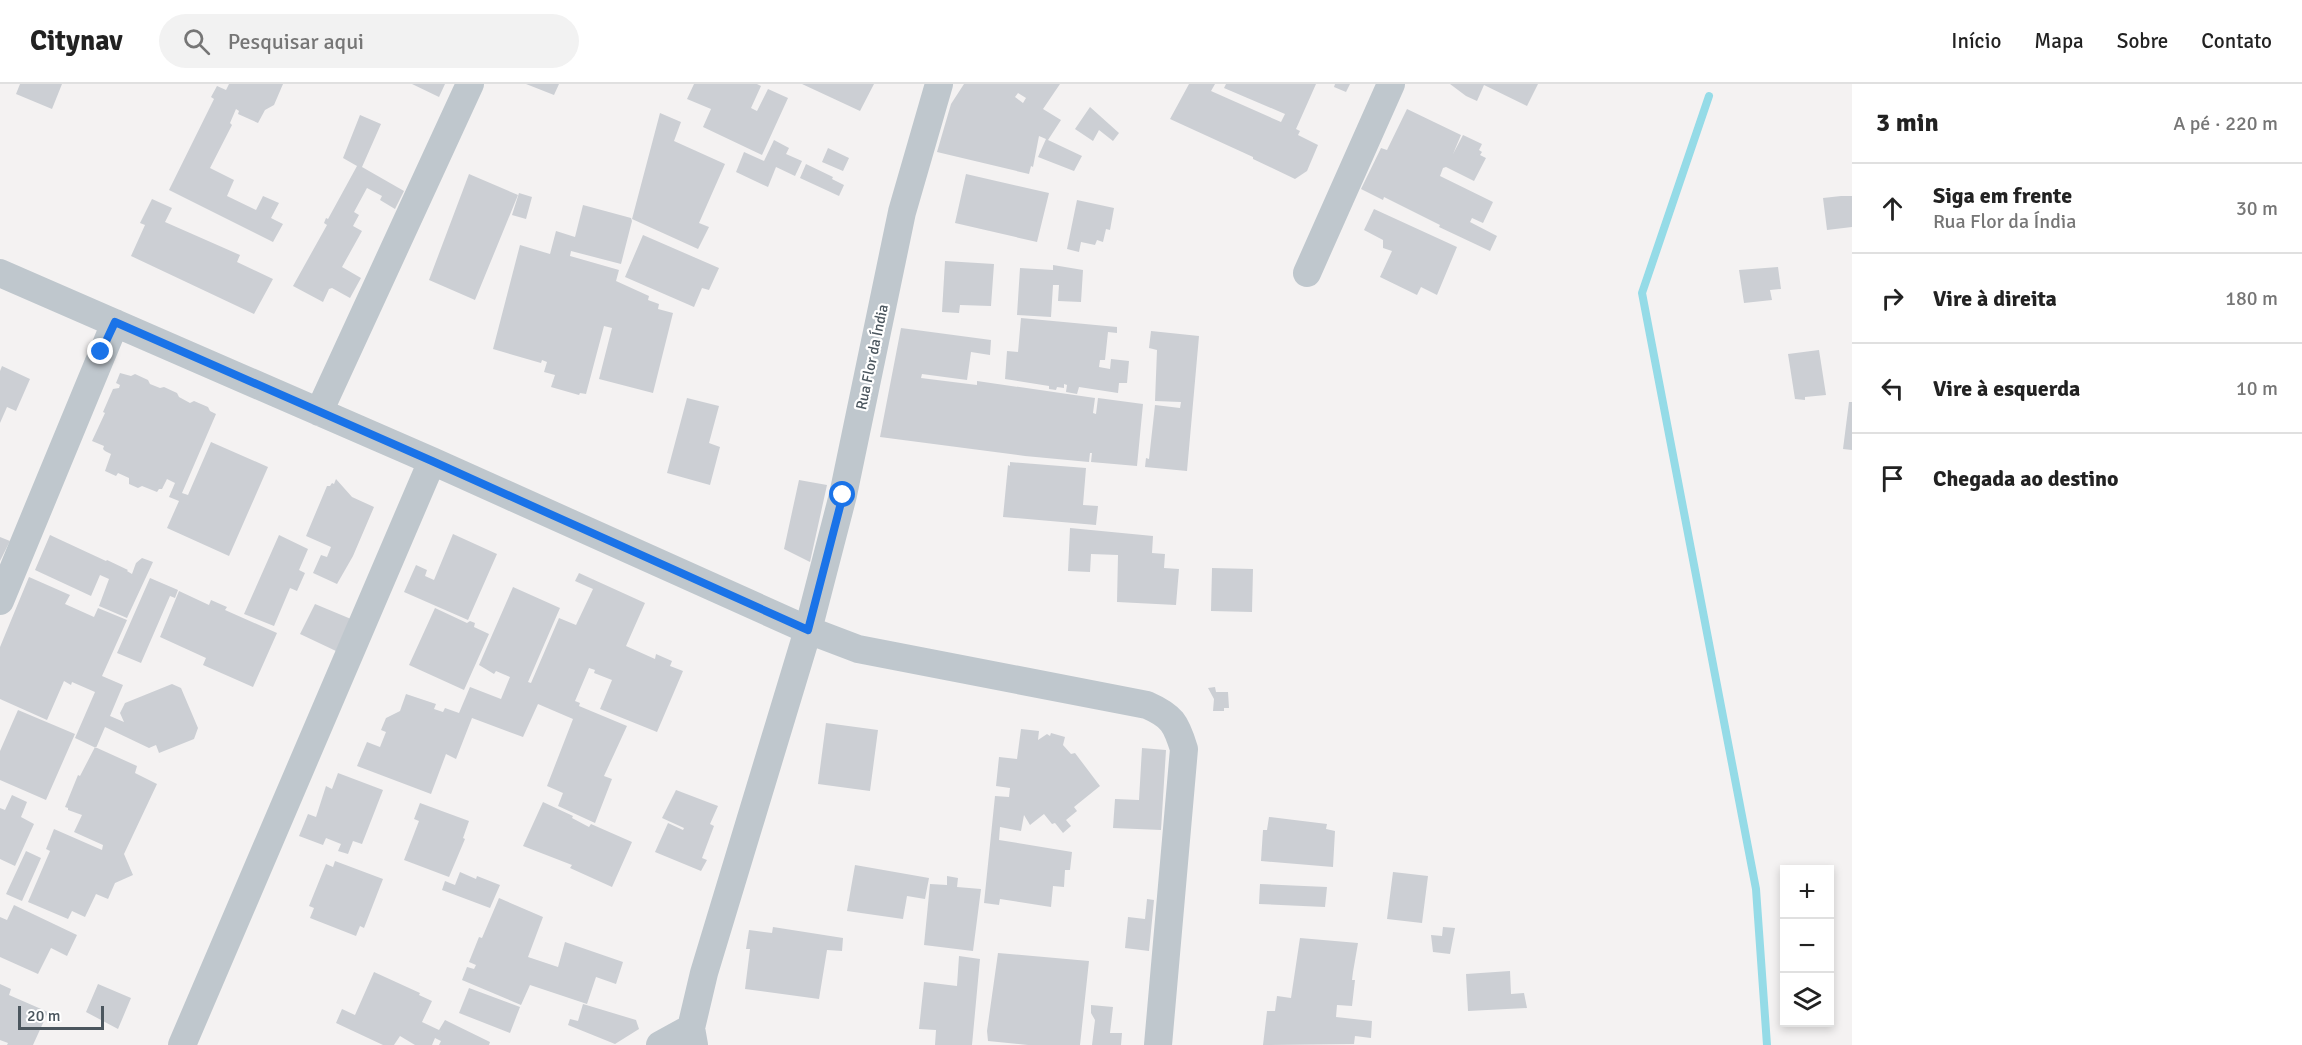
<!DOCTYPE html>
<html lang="pt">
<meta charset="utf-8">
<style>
body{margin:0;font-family:Signika,sans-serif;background:#f2f2f2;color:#222}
.controls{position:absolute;right:18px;bottom:18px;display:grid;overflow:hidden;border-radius:0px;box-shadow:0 3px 9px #0003}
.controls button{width:54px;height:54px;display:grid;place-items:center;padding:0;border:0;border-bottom:2px solid #e0e0e0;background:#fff;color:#222;font:30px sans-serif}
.scale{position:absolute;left:18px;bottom:15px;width:86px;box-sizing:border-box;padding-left:6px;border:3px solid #4b565e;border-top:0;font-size:16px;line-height:21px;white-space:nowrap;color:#4b565e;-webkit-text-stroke:4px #fff;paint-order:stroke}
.stop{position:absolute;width:18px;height:18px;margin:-14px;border:4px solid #1a73e8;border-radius:50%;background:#fff}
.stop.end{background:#1a73e8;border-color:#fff;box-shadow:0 2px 6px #0008}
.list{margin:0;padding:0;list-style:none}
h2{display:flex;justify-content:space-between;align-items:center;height:78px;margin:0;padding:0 24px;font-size:26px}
h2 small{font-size:20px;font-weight:400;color:#767676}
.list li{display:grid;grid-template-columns:39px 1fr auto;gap:18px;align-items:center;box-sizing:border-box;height:90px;padding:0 24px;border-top:2px solid #e0e0e0}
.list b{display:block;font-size:22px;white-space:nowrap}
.list p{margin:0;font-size:20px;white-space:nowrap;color:#767676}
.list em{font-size:20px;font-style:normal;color:#767676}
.icon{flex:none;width:33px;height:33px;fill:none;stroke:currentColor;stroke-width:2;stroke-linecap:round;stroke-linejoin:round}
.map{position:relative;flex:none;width:1852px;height:961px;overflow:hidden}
header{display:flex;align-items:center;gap:36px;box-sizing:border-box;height:84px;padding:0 30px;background:#fff;border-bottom:2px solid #e0e0e0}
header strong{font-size:28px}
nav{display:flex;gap:33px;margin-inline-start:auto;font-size:21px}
.search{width:420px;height:54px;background:#f2f2f2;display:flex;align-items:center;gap:15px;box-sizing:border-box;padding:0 21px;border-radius:33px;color:#767676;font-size:22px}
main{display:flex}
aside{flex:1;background:#fff}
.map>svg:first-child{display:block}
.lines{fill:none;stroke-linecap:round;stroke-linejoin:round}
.stream{stroke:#95dbe7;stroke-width:8}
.building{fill:#cccfd4;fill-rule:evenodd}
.minor{stroke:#bfc7cd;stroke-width:28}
.route{stroke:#1a73e8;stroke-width:8}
.labels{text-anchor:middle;stroke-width:4.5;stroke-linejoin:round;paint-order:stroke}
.street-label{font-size:15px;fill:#4b565e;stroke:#fff}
</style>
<header>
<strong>Citynav</strong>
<div class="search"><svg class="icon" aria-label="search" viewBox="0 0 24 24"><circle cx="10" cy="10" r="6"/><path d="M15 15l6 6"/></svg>Pesquisar aqui</div>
<nav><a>Início</a><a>Mapa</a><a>Sobre</a><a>Contato</a></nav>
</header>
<main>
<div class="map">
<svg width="1852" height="961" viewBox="0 0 1852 961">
<rect width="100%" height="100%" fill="#f4f2f2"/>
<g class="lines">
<path class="stream" d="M1709,12L1642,209L1756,805L1767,961"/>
</g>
<path class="building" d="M20,0H62L52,25L16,10Z
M229,0H283L274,21L265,26L258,39L238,30L239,27L236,25L230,39L232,41L210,84L234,96L227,112L256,126L263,112L279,119L271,134L283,140L273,158L169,106L214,15L211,13L217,2L226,6Z
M412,0H445L439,13Z
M526,0H559L554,11Z
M694,0H757L761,2L751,24L757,27L768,5L788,14L762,71L703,43L711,25L687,15Z
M802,0H874L860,27Z
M964,0H1060L1043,25L1061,36L1048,56L1082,72L1074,87L1038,73L1046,55L1039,52L1033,83L1031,82L1029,90L937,68L951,20ZM1018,9L1026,14L1023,19L1015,13Z
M1189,0H1215L1211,7L1281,38L1285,30L1224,4L1226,0H1316L1296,45L1300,47L1298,51L1318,61L1307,87L1295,95L1253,75V73L1170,35Z
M1335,0H1350L1346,8L1334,3Z
M1450,0H1538L1527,22L1484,1L1477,17L1466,12Z
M1090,23L1119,49L1113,57L1099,46L1093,57L1075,45Z
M1407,25L1461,51L1453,70L1463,51L1482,60L1479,66L1482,68L1480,71L1486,74L1474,97L1446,83L1443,84L1440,92L1493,118L1483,139L1472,134L1470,138L1497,152L1490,167L1439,143L1440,141L1384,113L1383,116L1361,105L1381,64L1387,66Z
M660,29L681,38L674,57L725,80L699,139L709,143L698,165L632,135Z
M360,31L381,40L362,83L404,107L395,125L380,116L382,112L367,104L354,128L359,131L353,142L362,147L342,183L361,194L350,214L332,204L329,205L323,218L293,202L327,141L324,139L326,134L328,135L357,82L343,74Z
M774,56L789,64L786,70L802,77L795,92L776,83L768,103L736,88L744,68L764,77Z
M828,64L849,74L843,87L822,78Z
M806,80L833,93L832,95L844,101L839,112L800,94Z
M469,90L518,111L475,216L429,196Z
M966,90L1049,109L1037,158L955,139Z
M519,109L532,113L526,135L512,131Z
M1841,112H1852V143L1827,146L1823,114Z
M152,115L172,124L165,138L240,171L237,178L273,195L254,230L131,172L145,141L140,139Z
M1077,116L1114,124L1110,146L1106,145L1103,158L1097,156L1095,161L1081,158L1079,168L1067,165Z
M583,121L631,134L632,137L621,180L571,167L570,172L619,186L616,197L649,212L648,216L659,220L658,225L673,229L653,309L599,295L612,244L604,242L586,310L580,309L579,311L551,303L555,291L544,288L547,278L542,276L541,279L493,265L520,161L550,170L556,147L575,153Z
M1374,125L1457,163L1437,211L1421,203L1417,211L1380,193L1392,167L1383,164V156L1364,146Z
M643,151L719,184L709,206L702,204L694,223L625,193Z
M945,177L994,180L991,222L960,221L959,229L942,228Z
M1053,181L1083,186L1081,218L1058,217L1059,201H1053L1051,233L1017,231L1020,184L1053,186Z
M1778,183L1781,205L1770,206L1772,216L1744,219L1739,186Z
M1021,234L1117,243V249L1108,248L1105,276H1100L1099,283L1110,285L1111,275L1129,277L1127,299H1119L1118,309L1079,303L1077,310L1066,308L1067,301L1064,300V304L1057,303L1056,306L1049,305V302L1005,295L1007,267L1018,268Z
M901,244L991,256L990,271L971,268L967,296L922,290L921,294L977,301V297L1095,314L1093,329L1096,330L1098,314L1143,320L1137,382L1091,378L1092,369H1090L1089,378L1025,372L880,353Z
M1151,247L1199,252L1187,387L1145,383L1146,374L1149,375L1155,321L1180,324L1181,318L1155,317L1157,266L1149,264Z
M1819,266L1826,311L1805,313V316L1795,315L1788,270Z
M2,282L30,295L16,327L7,323L0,339V287Z
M120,289L131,292L135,290L148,296L150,300L160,304L164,303L177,309L179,313L190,319L194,317L208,323L210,327L216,330L182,409L188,411L211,358L268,383L229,472L167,444L179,417L169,413L175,399L167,395L162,405H159L157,408L142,402L138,404L129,400V394L118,389L116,392L105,387L111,370L105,367L103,365L104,362L92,357L105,329L103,328L113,305L119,304L120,301L116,299Z
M687,314L719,322L709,359L720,363L710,401L667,389Z
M1849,318H1852V366L1843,365Z
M1010,378L1086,384L1083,421L1098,422L1096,441L1003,433L1008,381L1010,382Z
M336,395L352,413L374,423L353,472L337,500L313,489L321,471L327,473L331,463L306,452L327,402H330L332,399L334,400Z
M799,396L827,401L810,478L784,465Z
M1070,444L1153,452L1152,469L1165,470L1164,484L1179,485L1176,521L1117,518L1118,471L1091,470L1090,488L1068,487Z
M453,450L497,470L468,536L404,508L416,481L427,486L425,492L434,496Z
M50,451L106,477L107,476L128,486L127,487L132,490L136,479L142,474L153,478L127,534L99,522L109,495L100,491L91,512L35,486Z
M279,451L308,465L299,486L305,489L297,507L290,504L274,542L244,530Z
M0,453L10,457L0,477Z
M1212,484L1253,485L1252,528L1211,527Z
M579,489L645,519L626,562L655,575L656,570L672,577L670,582L683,587L657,648L600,625L612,596L594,589L595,586L589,584L575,617L580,619L579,622L627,642L604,692L612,695L595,739L558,722L563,709L547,702L573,635L538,620L523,653L472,634L456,675L446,670L431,710L357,682L367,658L380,663L386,648L381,646L386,634L400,627L406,610L436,620L434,625L443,628L445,624L459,629L470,603L501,615L510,593L496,587L494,590L479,581L513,503L560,524L528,598L531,599L559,534L576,541L593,505L575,497Z
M29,493L70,511L65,520L94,533L98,524L127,536L102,592L123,601L110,632L124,638L120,629L125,619L172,600L181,604L198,644L194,655L159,669L156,661L149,664L105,643L96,664L75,654L95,608L72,598L71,601L64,597L47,636L0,615V563Z
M150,494L178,506L175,514L170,512L141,579L117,569Z
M179,507L209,521L211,516L227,523L225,526L277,549L253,603L203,581L206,574L160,553Z
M315,520L351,535L336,567L300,550Z
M435,524L467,539L470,537L475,539L474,543L489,550L464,606L409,581Z
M1215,603L1216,608H1228L1229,624H1224V627H1213L1214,615L1208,604Z
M18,626L75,650L46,716L0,696V667Z
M826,639L878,646L870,707L818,700Z
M1021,645L1039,647L1038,656L1047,650L1050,652L1051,649L1065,653L1063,661L1071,670L1075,669L1100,702L1074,723L1077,727L1066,736L1071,742L1063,749L1055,739L1052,740L1044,730L1030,741L1024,731L1021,747L1000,743L999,756L1072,768L1070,786H1065L1064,803L1053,802L1051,823L1000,815L999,821L984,819L995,712L1009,713L1010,704L996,702L999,673L1017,675Z
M95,663L137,682L135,689L157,700L124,770L133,791L115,799L108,815L96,810L85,833L72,827L68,835L28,818L50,767L46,765L54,745L102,766L103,761L74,748L82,731L68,726V724L65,723L78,691L80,692Z
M1142,664L1166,666L1161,746L1113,744L1115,715L1139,716Z
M338,689L383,706L362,760L353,757L348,770L338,767L341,760L326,754L323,761L299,752L308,730L316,733L326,702L332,705Z
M676,706L718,722L710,740L714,742L702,774L707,776L701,787L655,768L668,739L683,746L684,744L662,734Z
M12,711L27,718L21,733L34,740L15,782L0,775V724L5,726Z
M543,718L573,732L572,734L589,743L591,740L632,758L612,803L570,784L572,781L523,762Z
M420,719L469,737L463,754L465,755L449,793L404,776L419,737L414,735Z
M1269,733L1327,740L1326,745L1335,747L1333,783L1261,777L1263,746H1267Z
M26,767L41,774L22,817L6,810Z
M335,777L383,795L364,844L360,842L356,852L310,834L314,824L309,822L326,780L333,783Z
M855,781L929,794L925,815L907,812L903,835L847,827Z
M460,788L476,795L477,792L500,801L490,824L442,806L445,797L455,801Z
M1393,788L1428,792L1422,839L1387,835Z
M947,792L958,794L957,803L981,805L973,867L924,861L930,800L947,801Z
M1260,800L1327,803L1325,823L1259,820Z
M499,814L543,833L528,873L558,883L565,858L623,878L616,900L596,893L587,920L530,901L521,921L462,896L467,883L474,885L476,881L469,878L479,853L482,854Z
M1147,815L1154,816L1149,867L1125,864L1128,833L1145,835Z
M14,821L77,851L67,872L51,864L38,890L0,873V833L7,836Z
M773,843L843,854L842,867L827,866L819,915L745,905L750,865H746L749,846L772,849Z
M1443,843L1455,844L1450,870L1433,868L1431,851L1442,852Z
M1300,854L1358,859L1353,888L1352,896H1355L1352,922L1337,921L1336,933L1372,937L1371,954L1355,952L1354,960L1263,961L1267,927H1275L1277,912L1291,914Z
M998,869L1089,877L1080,961H1028L988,957L987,947Z
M959,872L980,875L972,961H935L936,946L919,945L924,898L957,902Z
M1510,887L1511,910L1524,909L1527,924L1468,927L1466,890Z
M374,888L420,909L419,911L432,917L422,938L439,946L445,936L490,958L489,961H439L441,957L435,954L432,961H415L400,952L394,961H383L336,939L342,925L355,931Z
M0,900L11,905L9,911L48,928L33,961H7L8,959L0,956Z
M98,900L131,914L118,945L86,928Z
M469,904L520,923L510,949L459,929Z
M583,920L636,936L639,945L615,960L568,941L570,935L578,937Z
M1091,921L1113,923L1110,949H1122L1121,961H1092L1095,936L1091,929Z"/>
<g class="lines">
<path class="minor" d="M0,189L432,377L808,546L858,565L1147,621C1172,632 1176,639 1184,665L1158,961
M1307,189L1391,0
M319,328L470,0
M0,517L115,239
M182,961L432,377
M660,961L691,944
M694,961L691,944L704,889L808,546L843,411L902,128L939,0"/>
</g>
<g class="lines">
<path class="route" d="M101,268L115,238L432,377L808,546L843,411"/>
</g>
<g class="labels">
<g class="street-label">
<text transform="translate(872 273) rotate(-78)" y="5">Rua Flor da Índia</text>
</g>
</g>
</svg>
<div class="controls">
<button>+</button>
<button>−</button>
<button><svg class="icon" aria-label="layers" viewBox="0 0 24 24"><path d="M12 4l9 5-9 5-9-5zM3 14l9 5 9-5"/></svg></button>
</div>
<div class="scale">20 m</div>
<div class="stop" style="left:843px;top:411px"></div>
<div class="stop end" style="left:101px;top:268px"></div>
</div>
<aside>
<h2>3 min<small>A pé · 220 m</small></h2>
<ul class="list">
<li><svg class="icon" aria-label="ahead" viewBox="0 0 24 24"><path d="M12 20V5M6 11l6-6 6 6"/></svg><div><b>Siga em frente</b><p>Rua Flor da Índia</p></div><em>30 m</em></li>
<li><svg class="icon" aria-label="right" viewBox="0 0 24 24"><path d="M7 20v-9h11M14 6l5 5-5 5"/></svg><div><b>Vire à direita</b></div><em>180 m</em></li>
<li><svg class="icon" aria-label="left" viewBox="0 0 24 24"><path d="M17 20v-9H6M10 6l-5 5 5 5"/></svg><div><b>Vire à esquerda</b></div><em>10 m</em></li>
<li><svg class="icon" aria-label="arrive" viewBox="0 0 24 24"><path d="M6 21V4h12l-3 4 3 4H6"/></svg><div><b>Chegada ao destino</b></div></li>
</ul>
</aside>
</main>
